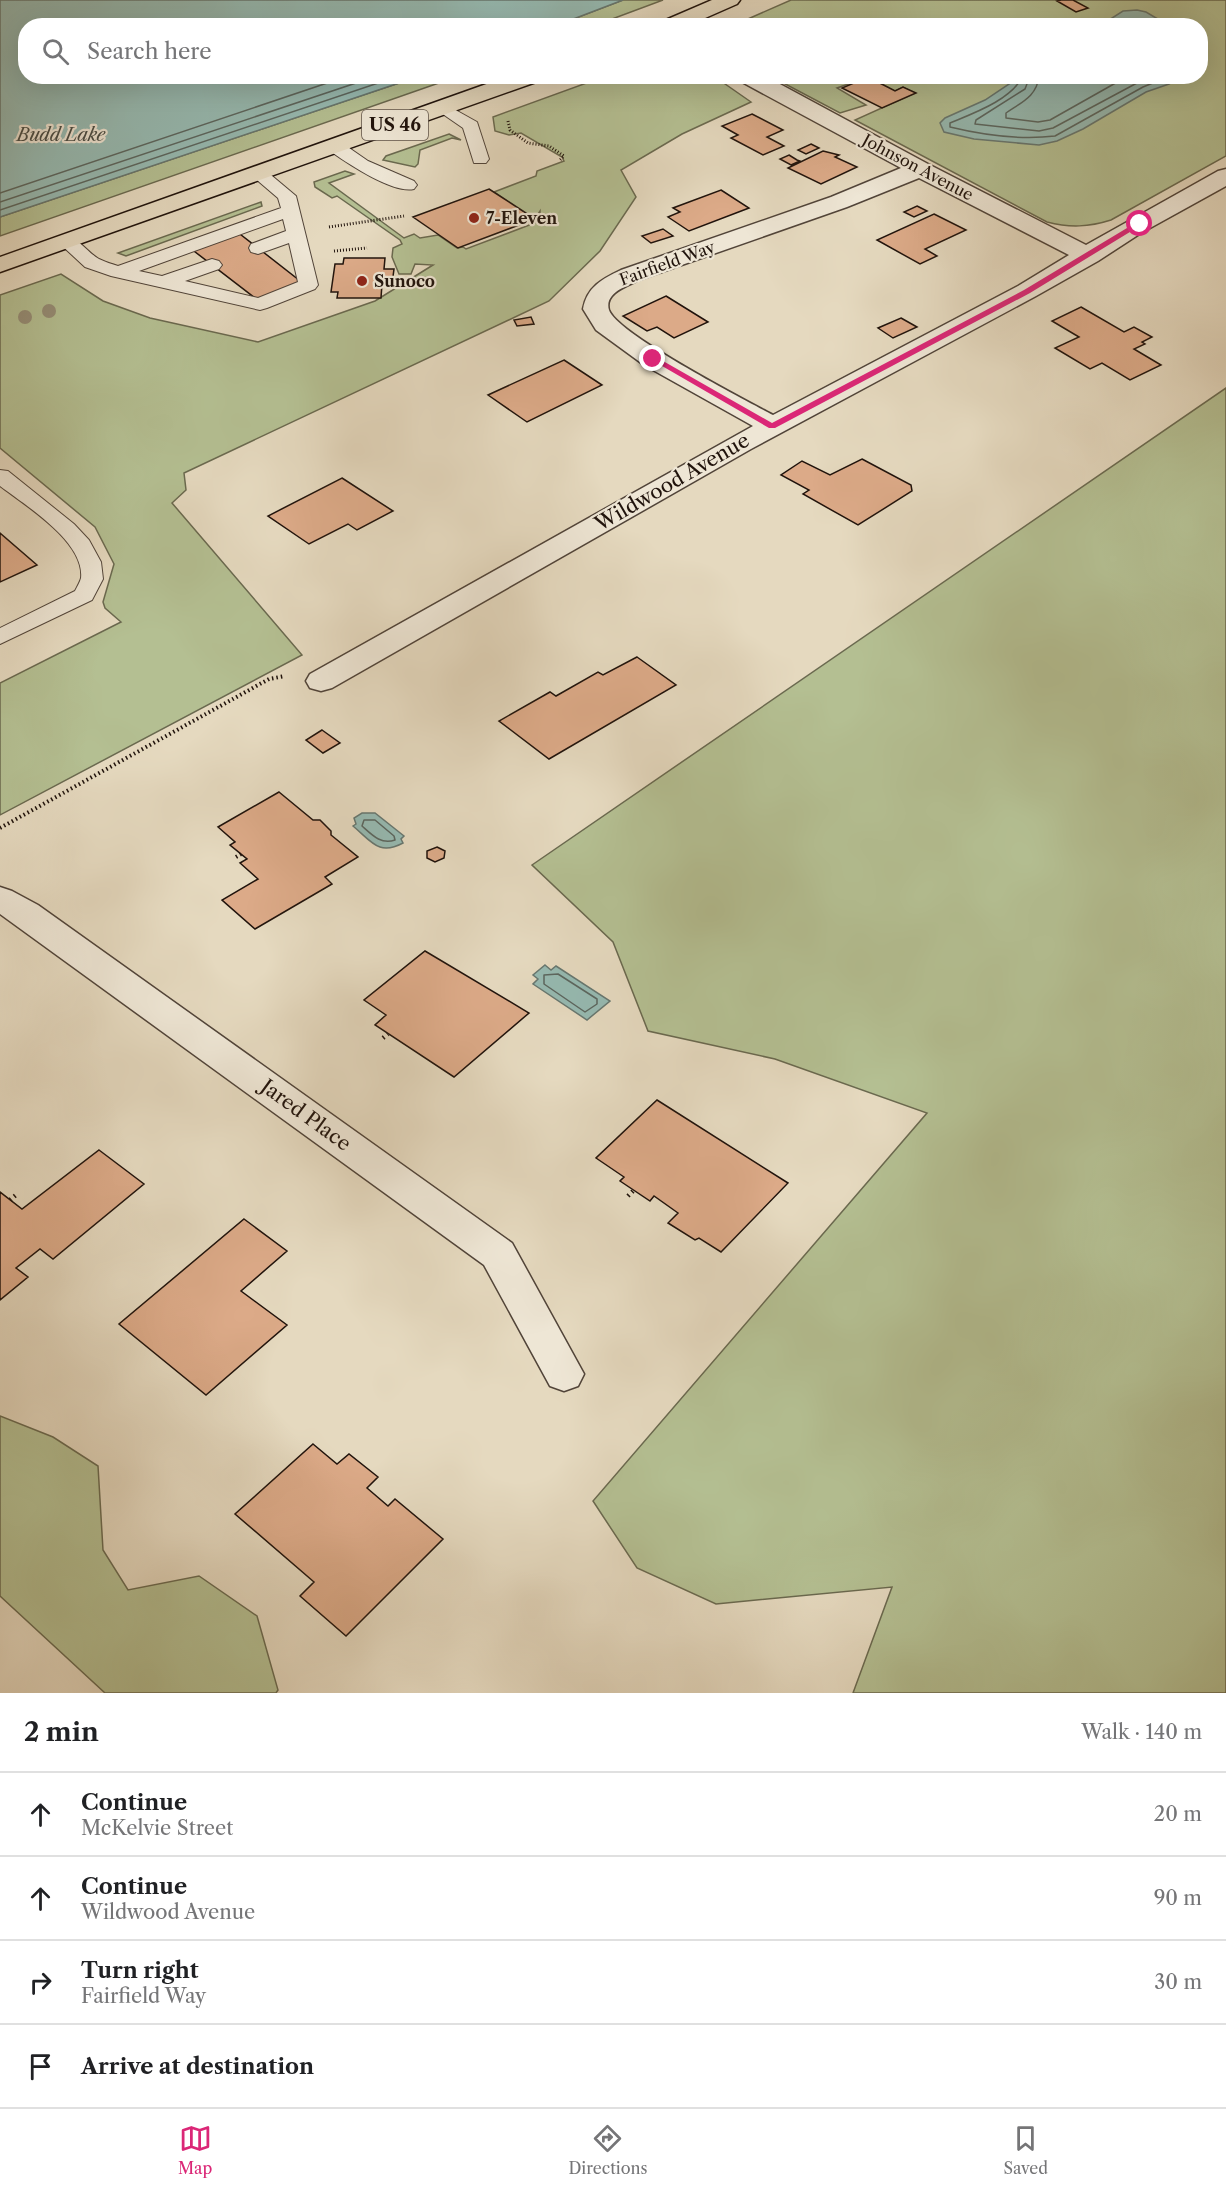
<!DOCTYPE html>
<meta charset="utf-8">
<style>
body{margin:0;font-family:"Libre Caslon Text",serif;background:#f2f2f2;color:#202124}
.stop{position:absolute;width:18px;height:18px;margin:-14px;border:4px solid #db2777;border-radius:50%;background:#fff}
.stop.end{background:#db2777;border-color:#fff;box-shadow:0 2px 6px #0008}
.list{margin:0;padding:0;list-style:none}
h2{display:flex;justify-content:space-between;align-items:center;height:78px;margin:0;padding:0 24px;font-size:26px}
h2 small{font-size:20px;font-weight:400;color:#757577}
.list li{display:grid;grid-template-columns:39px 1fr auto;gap:18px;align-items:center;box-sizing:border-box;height:84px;padding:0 24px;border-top:2px solid #e0e0e0}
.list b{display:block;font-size:22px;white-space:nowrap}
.list p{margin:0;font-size:20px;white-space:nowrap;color:#757577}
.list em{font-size:20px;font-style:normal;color:#757577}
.icon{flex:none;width:33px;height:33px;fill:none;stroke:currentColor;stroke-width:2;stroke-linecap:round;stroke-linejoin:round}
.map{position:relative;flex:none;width:1226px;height:1693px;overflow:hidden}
.search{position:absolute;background:#fff;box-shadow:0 6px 24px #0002;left:18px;right:18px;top:18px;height:66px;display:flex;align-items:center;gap:15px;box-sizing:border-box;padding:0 21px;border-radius:24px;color:#757577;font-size:22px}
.sheet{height:414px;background:#fff}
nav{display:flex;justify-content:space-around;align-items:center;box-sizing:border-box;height:84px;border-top:2px solid #e0e0e0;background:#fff;font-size:16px;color:#757577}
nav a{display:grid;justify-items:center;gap:3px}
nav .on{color:#db2777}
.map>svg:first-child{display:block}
.green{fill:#b4bf92;stroke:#6a694f;stroke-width:1.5}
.water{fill:#96bab2;stroke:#677770;stroke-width:1.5}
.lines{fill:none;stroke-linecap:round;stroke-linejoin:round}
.shore{stroke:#5b665f;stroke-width:1.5}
.building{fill:#dcaa88;stroke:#20130c;stroke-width:1.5}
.lane-casing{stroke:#514439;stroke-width:2}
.street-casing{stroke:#514439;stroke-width:3}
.primary-casing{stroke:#20130c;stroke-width:3}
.path-far2{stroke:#20130c;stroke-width:3;stroke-dasharray:1 2;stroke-linecap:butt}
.path-far1{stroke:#20130c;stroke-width:4;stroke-dasharray:1.5 3;stroke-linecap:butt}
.path{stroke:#20130c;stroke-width:4.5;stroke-dasharray:1.5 4;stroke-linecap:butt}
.lane{fill:#eee6d5;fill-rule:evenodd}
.street{fill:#eee6d5;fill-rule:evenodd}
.primary{fill:#e5d9bf;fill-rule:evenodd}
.tree{fill:#958d76}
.route{fill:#db2777}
.poi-dot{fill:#8f2418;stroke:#eee6d5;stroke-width:2}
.labels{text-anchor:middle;stroke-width:4.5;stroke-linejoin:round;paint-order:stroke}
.far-street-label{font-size:16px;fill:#20130c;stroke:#eee6d5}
.far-poi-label{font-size:16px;font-weight:bold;fill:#20130c;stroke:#eee6d5;text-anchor:start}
.shield{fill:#eee6d5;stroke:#5e5248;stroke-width:1.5}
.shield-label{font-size:18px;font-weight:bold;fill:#20130c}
.far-water-label{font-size:18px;font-style:italic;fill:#494d46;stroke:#eee6d5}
.street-label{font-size:20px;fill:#20130c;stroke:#eee6d5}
</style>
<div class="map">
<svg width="1226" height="1693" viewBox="0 0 1226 1693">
<rect width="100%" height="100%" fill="#e5d9bf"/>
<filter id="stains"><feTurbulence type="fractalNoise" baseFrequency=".00333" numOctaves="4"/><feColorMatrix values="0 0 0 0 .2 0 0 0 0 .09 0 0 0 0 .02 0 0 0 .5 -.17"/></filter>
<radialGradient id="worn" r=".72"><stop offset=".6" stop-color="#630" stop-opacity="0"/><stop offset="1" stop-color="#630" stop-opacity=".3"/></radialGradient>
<path class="green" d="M623,0H663L596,25L555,26Z
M791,0H1226V156L1111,220C1089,227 1070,228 1047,222L855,120L915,93L903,87L895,91L868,77L837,88L866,105L840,113L772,77L1200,76V26H732Z
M417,77H456L0,236V217Z
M603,77H715L751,102L682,134L621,170L636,197L600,251L549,301L184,473L186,490L172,503L302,655L0,815V683L121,622L105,608L103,602L114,564L95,527L0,448V295L61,274L103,301L150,318L258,342L375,301L433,265L415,264L411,274H399L392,257L393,248L402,244L400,240L337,196L332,198L315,187L314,182L345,171L354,174L329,183L404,238L414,234L420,238L438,235L457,248L463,247L466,249L540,221V211L535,219L494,192L536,176L537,171L564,161L562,157L521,133L509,135L495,131L493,117Z
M449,134L461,140L452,138L420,150L418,164L415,167L383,160L386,156Z
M261,202L262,206L126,256L118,253Z
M1226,388V1693H853L892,1587L716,1604L637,1568L593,1501L927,1113L775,1059L648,1031L613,942L532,865Z
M0,1416L53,1437L98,1466L103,1550L128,1590L199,1576L257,1616L278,1690L276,1693H105L0,1596Z"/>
<path class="water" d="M0,0H623L555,26H26V76L417,77L0,217Z
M1137,10L1146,12L1168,25H1101L1123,11Z
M1021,76H1181V77L1169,84L1146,92L1083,129L1057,141L1039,145L974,139L944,132L940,123L945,118L985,100Z
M362,813H375L404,836L401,839L403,843C379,856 372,842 353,826L356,824L354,818Z
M545,965L551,970L556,966L610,1001L587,1020L533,984L538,979L533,975Z"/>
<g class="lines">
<path class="shore" d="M1023,76C1011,100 974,113 950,123V127C983,135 1021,140 1055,136L1143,87L1170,76
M1030,76L1025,89L976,120L975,124L1039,131L1053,128L1150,76
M1039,76C1037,96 1022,102 1006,113V118L1038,122L1050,120L1128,76
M0,193L348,76
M0,202L377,76
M0,210L399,76
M364,820H375L394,836L395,840C381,845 372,835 362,826Z
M558,974L597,999V1004L585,1012L544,984V975Z"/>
</g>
<path class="building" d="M1061,0H1073L1088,8L1076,12L1057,1Z
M868,77L895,91L903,87L916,93L882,108L842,88Z
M752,114L783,130L767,137L784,146L763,155L731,138L738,135L722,126Z
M811,144L819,148L806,154L798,150Z
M823,151L839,155L835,157L857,167L821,184L788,168Z
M789,155L797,160L800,161L791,165L780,159Z
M489,189L535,219L458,248L413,217Z
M721,190L749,208L689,231L668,217L680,212L673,208Z
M917,206L927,211L914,217L904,212Z
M934,214L966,230L925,249L937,256L920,264L877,240Z
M663,229L673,236L651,243L642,236Z
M236,231L258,248L304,284L259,301L190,248Z
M344,258H385L384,269H394L392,284H382L381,298H337L338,292H331L335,264H343Z
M666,296L708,322L674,338L657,327L647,331L623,316Z
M1081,307L1124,332L1134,327L1152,337L1142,342L1145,344L1134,349L1161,365L1130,380L1102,363L1090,369L1055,348L1079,337L1052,321Z
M531,317L534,324L517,326L514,320Z
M901,318L917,327L893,338L878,328Z
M564,360L602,385L527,422L488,395Z
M862,459L911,485L912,491L858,525L803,494L809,490L781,475L802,461L830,475Z
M342,478L393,511L357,530L348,524L309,544L268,516Z
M0,533L37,565L0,582Z
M637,657L676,685L549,759L499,721L550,692L556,696L598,672L603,675Z
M322,730L340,743L323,753L306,740Z
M279,792L313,820H320L331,831V835L358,857L325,877L332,884L255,929L222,900L258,879L240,863L247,859L230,845L235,842L218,827Z
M437,847L445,851L444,858L435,862L427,858V851Z
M425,951L529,1013L454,1077L375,1025L386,1015L364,1000Z
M657,1100L788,1183L721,1252L699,1238L695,1240L668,1223L678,1213L654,1196L650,1201L620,1181L624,1177L596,1158Z
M99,1150L144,1184L53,1259L40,1249L16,1268L28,1277L0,1300V1192L22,1209Z
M244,1219L287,1251L241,1291L287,1325L206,1395L119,1324Z
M313,1444L337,1464L349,1454L378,1477L367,1488L388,1506L395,1499L443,1539L346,1636L300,1596L314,1582L235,1514Z"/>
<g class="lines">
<defs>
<path id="lane" d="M443,103L477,122L489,159L486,163H474L463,128L434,108L437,104Z
M336,142L342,143L368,161L414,181L417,185L414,189C393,194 347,163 330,151L327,147L330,143Z
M259,169L265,170L296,196L318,285L315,289L267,308L260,310L111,276L85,267L58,242L60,238C78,234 85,251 99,259C105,262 112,264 118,266L281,208L278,198L250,174L253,170ZM283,219L286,231L251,244L249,248L251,252L258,254L289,243L298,282L258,298L185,281L219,269L222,265L219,261L212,259L162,276L139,271Z
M0,470L8,471L74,524L89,540L101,562L103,579L92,600L0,644V628L75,591C77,587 80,582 81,578C85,542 25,505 0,486Z"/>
<path id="street" d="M737,76H765L928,164L1086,245L1218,171L1226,169V186L1141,233L1098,261L1036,296L751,449L332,688L321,691L310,688L306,681L310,674L753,426L644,365L596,330L583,309C587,287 602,279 621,270L831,197L901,168L740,81ZM919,178L1069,255L1018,286L773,415C745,400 617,334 609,310C604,293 627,286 639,280L847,207Z
M0,887L12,891L38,905L512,1243L584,1374L578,1386L564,1391L550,1386L484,1265L0,914Z"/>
<path id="primary" d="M712,0H740L737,4L687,26H658L661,22Z
M509,76H542L539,81L0,272V257Z"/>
</defs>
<use href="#lane" class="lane-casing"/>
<use href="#street" class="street-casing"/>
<use href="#primary" class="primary-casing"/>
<path class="path-far2" d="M508,121L510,130L528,143L549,146L564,156L560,160
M329,227L404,216
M334,251L367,248"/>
<path class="path-far1" d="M0,828L269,679L285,676
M236,857L241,854"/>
<path class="path" d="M383,1038L388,1034
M628,1196L634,1190
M10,1200L17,1194"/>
<use href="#lane" class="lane"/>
<use href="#street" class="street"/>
<use href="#primary" class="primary"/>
</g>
<g class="tree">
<circle cx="49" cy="311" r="7"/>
<circle cx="25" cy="317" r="7"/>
</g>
<path class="route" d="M1137,222L1143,224L1030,293L775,428H769L650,359L656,357L772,423L1024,290Z"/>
<g class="poi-dot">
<circle cx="474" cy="218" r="6"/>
<circle cx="362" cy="281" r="6"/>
</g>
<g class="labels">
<g class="far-street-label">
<text transform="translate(918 167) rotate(28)" y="6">Johnson Avenue</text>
<text transform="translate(667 263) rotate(-20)" y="6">Fairfield Way</text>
</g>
<g class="far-poi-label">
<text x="486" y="224">7-Eleven</text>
<text x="374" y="287">Sunoco</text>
</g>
<rect class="shield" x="362" y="110" width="66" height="30" rx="4.5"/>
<g class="shield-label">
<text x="395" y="131">US 46</text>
</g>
<g class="far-water-label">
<text x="61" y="141">Budd Lake</text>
</g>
<g class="street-label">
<text transform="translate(672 482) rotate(-30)" y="7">Wildwood Avenue</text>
<text transform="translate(306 1115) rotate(36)" y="7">Jared Place</text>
</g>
</g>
<rect width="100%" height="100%" filter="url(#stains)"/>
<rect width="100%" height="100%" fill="url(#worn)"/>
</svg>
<div class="stop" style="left:1140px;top:224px"></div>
<div class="stop end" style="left:653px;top:359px"></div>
<div class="search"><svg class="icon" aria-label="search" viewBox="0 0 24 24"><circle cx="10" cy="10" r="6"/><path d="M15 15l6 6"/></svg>Search here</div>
</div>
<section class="sheet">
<h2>2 min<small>Walk · 140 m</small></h2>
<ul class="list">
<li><svg class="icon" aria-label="ahead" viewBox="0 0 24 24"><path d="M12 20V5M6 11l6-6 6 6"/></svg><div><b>Continue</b><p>McKelvie Street</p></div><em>20 m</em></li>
<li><svg class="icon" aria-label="ahead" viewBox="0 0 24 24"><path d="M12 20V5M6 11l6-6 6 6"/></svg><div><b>Continue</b><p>Wildwood Avenue</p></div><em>90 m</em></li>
<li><svg class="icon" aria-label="right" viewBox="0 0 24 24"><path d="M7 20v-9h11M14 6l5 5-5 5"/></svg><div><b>Turn right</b><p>Fairfield Way</p></div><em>30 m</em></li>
<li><svg class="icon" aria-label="arrive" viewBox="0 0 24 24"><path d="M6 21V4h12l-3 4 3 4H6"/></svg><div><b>Arrive at destination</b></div></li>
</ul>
</section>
<nav>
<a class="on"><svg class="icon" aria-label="map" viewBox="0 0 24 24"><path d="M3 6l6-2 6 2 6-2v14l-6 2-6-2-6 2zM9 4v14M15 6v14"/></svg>Map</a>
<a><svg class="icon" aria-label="directions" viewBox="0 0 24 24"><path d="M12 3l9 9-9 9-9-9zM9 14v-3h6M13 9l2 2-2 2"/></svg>Directions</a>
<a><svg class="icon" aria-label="saved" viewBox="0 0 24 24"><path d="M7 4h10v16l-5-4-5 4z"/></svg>Saved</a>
</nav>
